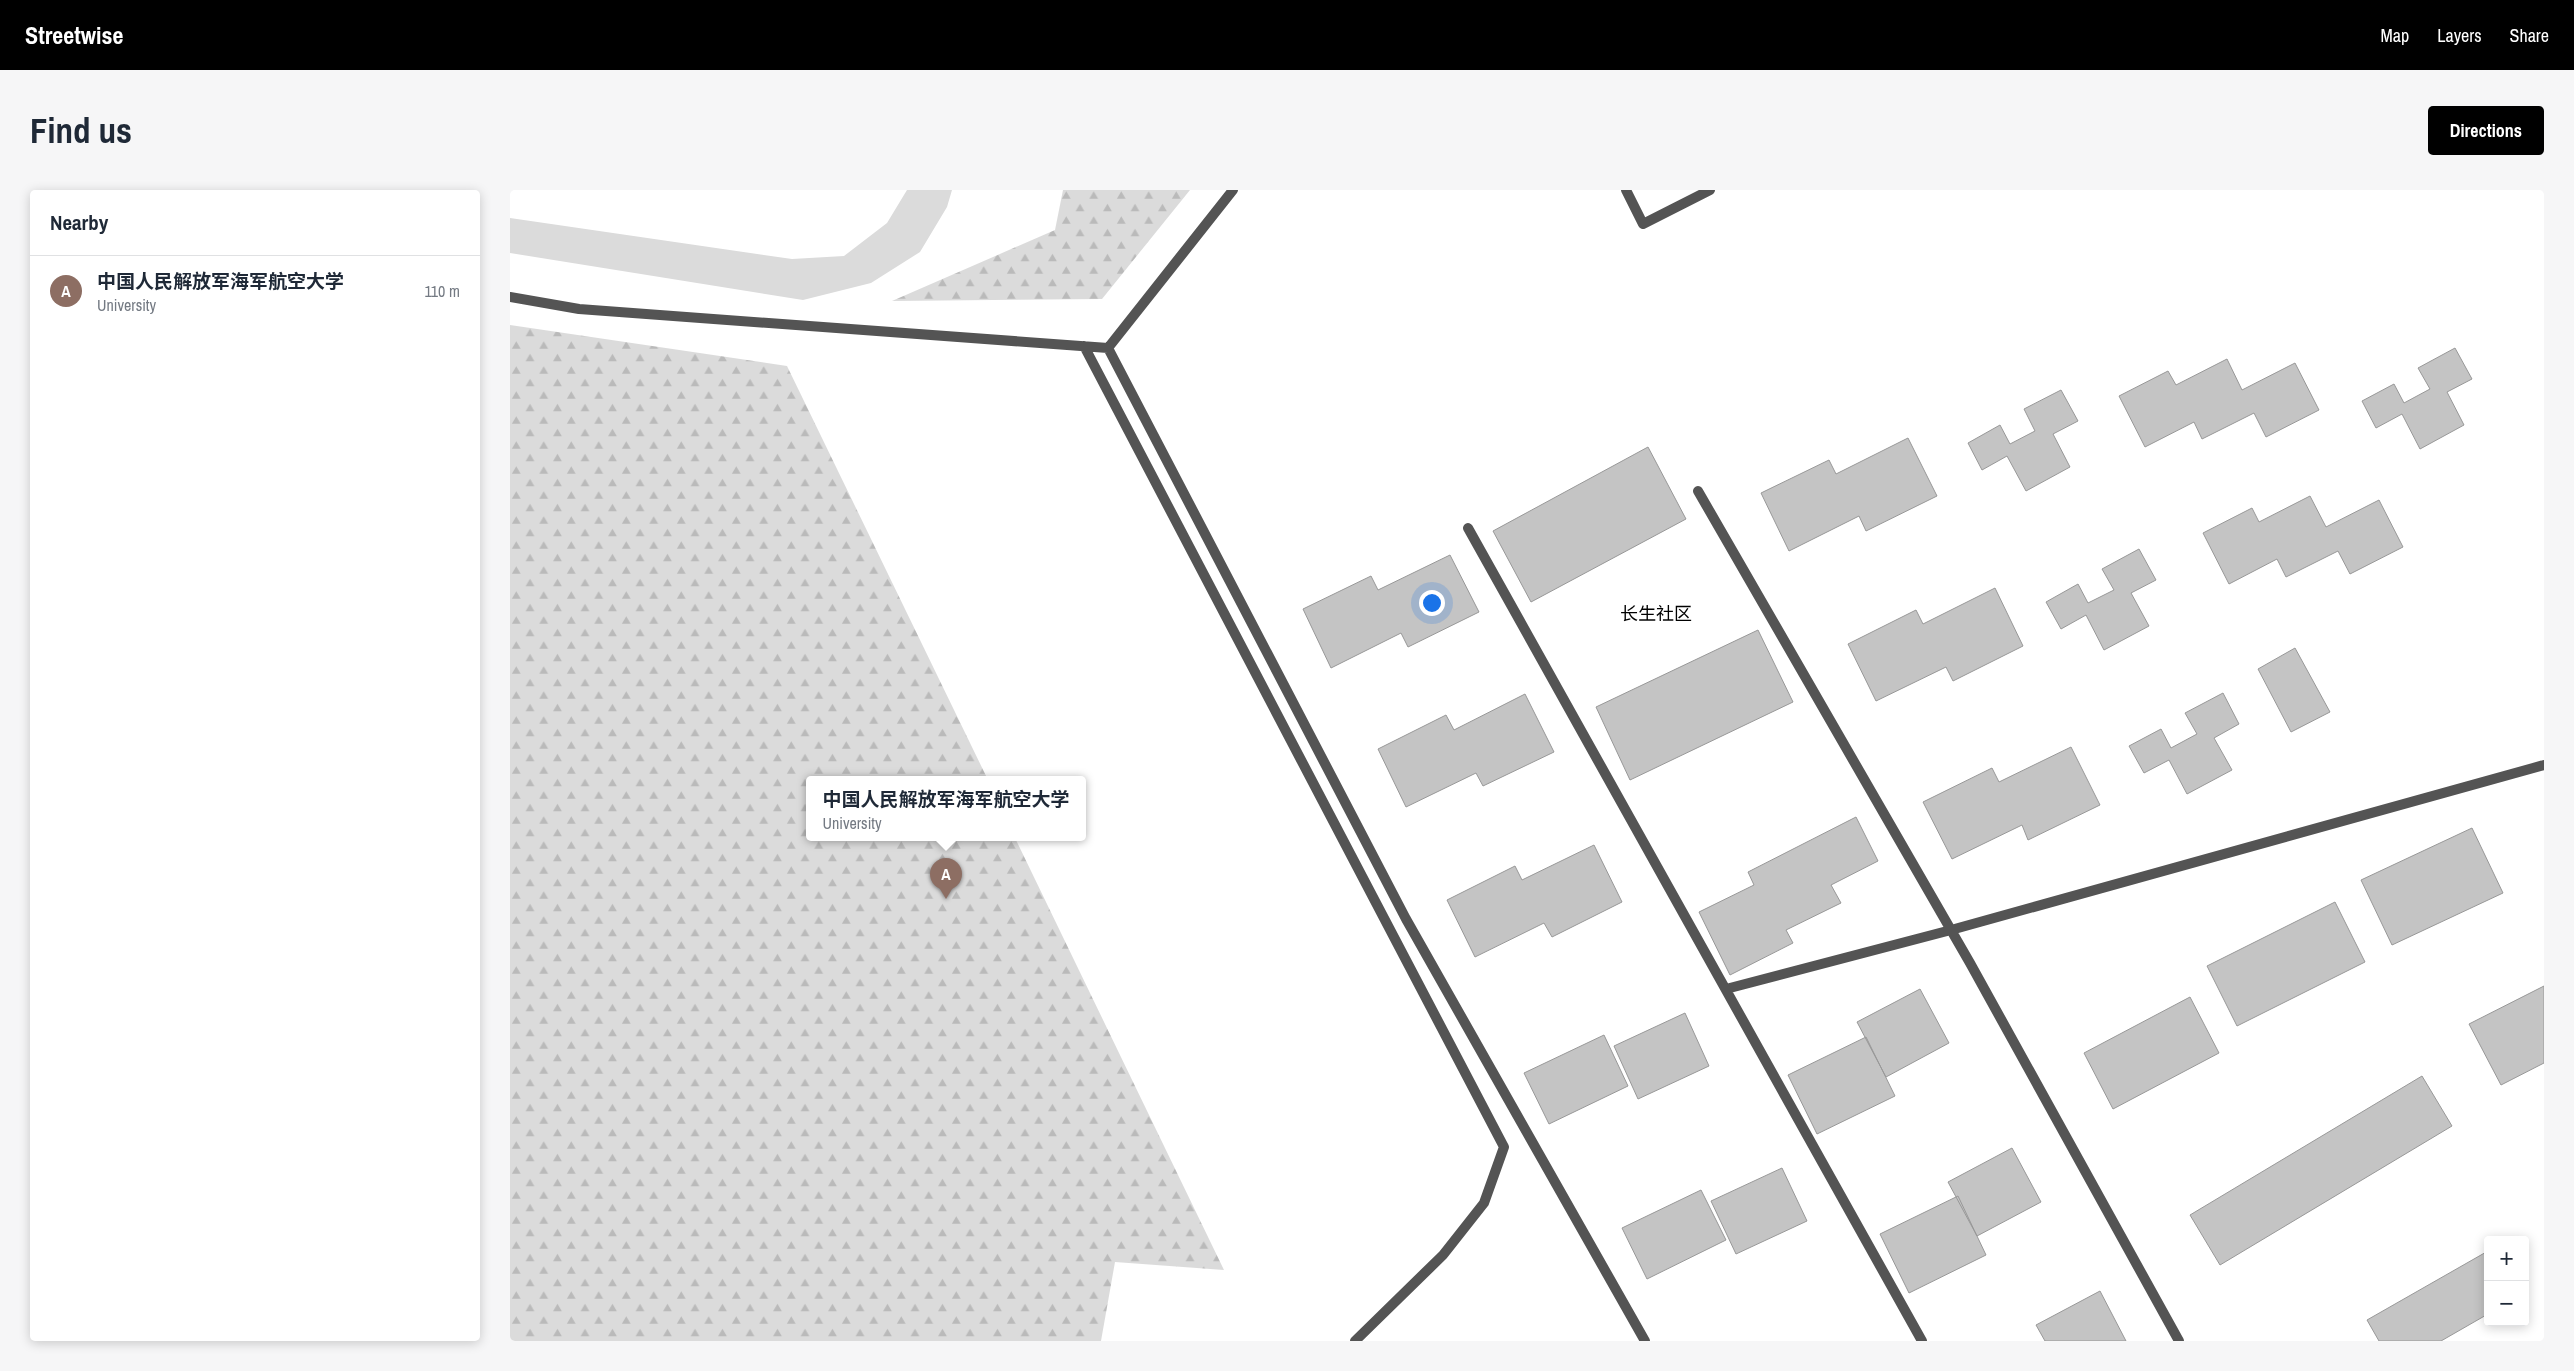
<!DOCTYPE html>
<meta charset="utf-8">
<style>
body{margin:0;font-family:"Archivo Narrow","Noto Sans SC",sans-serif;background:#f6f6f7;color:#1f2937}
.controls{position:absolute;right:15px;bottom:15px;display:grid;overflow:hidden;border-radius:5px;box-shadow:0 2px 12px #0003}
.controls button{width:45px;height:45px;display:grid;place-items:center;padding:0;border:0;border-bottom:1px solid #e0e1e3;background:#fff;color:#1f2937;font:25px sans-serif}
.you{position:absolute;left:921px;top:412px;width:18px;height:18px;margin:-12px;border:4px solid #fff;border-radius:50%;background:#1a73e8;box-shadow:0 0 0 8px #1a73e833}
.badge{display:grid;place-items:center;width:32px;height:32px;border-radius:50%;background:#000;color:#fff;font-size:16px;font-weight:700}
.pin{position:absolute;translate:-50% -41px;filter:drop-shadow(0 1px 2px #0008)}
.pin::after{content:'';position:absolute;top:26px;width:18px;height:15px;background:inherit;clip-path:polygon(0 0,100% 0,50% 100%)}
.popup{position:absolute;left:296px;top:586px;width:280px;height:65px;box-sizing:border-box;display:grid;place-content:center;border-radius:5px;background:#fff;filter:drop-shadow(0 1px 4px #0005);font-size:16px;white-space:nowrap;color:#747a83}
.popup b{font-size:19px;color:#1f2937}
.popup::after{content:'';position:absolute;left:50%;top:100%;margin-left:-10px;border:10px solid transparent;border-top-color:#fff}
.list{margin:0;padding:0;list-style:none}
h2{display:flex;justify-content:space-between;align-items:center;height:65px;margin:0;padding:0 20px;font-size:21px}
h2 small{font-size:16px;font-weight:400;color:#747a83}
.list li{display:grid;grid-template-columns:32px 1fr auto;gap:15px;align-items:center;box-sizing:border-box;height:70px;padding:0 20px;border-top:1px solid #e0e1e3}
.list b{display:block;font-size:19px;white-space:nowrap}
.list p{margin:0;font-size:16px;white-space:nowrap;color:#747a83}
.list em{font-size:16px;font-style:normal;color:#747a83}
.map{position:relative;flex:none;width:2034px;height:1151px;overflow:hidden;border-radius:5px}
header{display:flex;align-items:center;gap:30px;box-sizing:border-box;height:70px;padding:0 25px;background:#000;color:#fff}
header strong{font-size:24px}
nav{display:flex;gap:28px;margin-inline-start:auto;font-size:18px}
.intro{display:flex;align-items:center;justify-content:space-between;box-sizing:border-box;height:120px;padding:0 30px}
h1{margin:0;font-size:35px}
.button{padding:12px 22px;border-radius:5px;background:#000;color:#fff;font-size:18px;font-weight:700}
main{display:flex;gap:30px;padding:0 30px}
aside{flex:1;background:#fff;border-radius:5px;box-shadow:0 2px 12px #0003}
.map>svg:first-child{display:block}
.forest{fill:url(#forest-firs)}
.park{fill:#dbdbdb}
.building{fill:#c4c4c4;stroke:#989898}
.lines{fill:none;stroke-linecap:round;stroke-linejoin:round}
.lane{stroke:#545454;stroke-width:10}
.street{stroke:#545454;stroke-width:10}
.labels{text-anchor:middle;stroke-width:4;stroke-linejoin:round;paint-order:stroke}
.quarter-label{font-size:18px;fill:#000;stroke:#fff}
</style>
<header>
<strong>Streetwise</strong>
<nav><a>Map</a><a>Layers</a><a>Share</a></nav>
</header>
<div class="intro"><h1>Find us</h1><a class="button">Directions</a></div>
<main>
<aside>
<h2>Nearby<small></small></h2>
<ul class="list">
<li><span class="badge" style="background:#8d6e63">A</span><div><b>中国人民解放军海军航空大学</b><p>University</p></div><em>110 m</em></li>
</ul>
</aside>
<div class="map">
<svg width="2034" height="1151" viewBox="0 0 2034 1151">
<defs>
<pattern id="forest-firs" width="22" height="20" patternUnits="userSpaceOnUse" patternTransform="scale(1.25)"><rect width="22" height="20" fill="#dbdbdb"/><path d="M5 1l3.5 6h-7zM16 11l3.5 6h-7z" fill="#bababa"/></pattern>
</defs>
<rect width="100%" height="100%" fill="#fff"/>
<path class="forest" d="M553,0H680L592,109L382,111L545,40Z
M0,135L277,176L478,590H300V648H505L714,1080L605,1072L591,1151H0Z"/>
<path class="park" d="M397,0H442L437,17L410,62L361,93L293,110L0,63V28L282,69L334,66L377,33Z"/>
<path class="building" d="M1945,158L1962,189L1937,202L1954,235L1910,259L1892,224L1866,238L1852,211L1884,194L1894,213L1920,199L1908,178Z
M1717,169L1732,200L1785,173L1809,220L1756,247L1744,223L1692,249L1684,232L1635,257L1609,206L1658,181L1666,195Z
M1551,200L1568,231L1543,244L1560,277L1516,301L1497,266L1472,280L1458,253L1490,235L1500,254L1525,241L1514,219Z
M1398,248L1427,306L1356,341L1349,326L1279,361L1251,303L1319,270L1326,284Z
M1138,257L1176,329L1021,412L983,341Z
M1800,306L1816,337L1869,310L1893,357L1840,384L1828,361L1776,387L1767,369L1719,394L1693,343L1742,318L1749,332Z
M1629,359L1646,390L1621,403L1639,436L1594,460L1576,425L1551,439L1536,412L1568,394L1578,413L1604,400L1592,379Z
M940,365L969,422L898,457L891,443L821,478L793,419L861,386L868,400Z
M1485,398L1513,456L1443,491L1436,477L1366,511L1338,454L1406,420L1413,434Z
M1248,440L1283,512L1120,590L1086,517Z
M1785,458L1820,522L1781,542L1748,479Z
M1713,503L1729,534L1704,548L1722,580L1677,604L1659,570L1634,583L1619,556L1651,539L1661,558L1687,544L1675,523Z
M1015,504L1044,562L973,596L966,583L896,617L868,559L936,525L944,540Z
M1561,557L1590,615L1518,650L1512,635L1442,669L1413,612L1482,578L1489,592Z
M1346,627L1368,671L1321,695L1331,713L1276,740L1283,753L1220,785L1189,722L1244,695L1238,682Z
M1962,638L1993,703L1882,755L1851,690Z
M1084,655L1112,712L1042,747L1034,733L965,767L937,710L1005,676L1012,690Z
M1825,712L1855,772L1727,836L1697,776Z
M2034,796V873L1991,895L1959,834Z
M1410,799L1439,853L1376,887L1347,832Z
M1680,807L1709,863L1603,919L1574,863Z
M1175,823L1199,876L1128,909L1104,856Z
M1094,845L1118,896L1039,934L1014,883Z
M1356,847L1385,906L1307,944L1278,885Z
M1912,886L1942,936L1710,1075L1680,1025Z
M1502,958L1531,1012L1467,1046L1438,992Z
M1272,978L1297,1031L1226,1064L1201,1011Z
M1191,1000L1216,1050L1137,1089L1112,1038Z
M1448,1006L1476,1065L1399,1103L1370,1044Z
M1978,1061V1124L1931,1151H1869L1857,1130Z
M1590,1101L1616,1151H1535L1526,1135Z"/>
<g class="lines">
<path class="lane" d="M1116,0L1133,34L1200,0
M0,107L69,119L598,158L723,0
M574,156L994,957L974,1013L933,1065L845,1151
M598,158L896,729L1135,1151"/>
<path class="street" d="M1188,301L1460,773L1669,1151
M958,338L1412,1151
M1216,799L1441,740L2034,575"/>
</g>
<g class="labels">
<g class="quarter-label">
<text x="1146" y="430">长生社区</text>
</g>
</g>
</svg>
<div class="controls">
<button>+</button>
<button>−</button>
</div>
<div class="you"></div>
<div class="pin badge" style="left:436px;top:709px;background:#8d6e63">A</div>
<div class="popup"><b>中国人民解放军海军航空大学</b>University</div>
</div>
</main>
